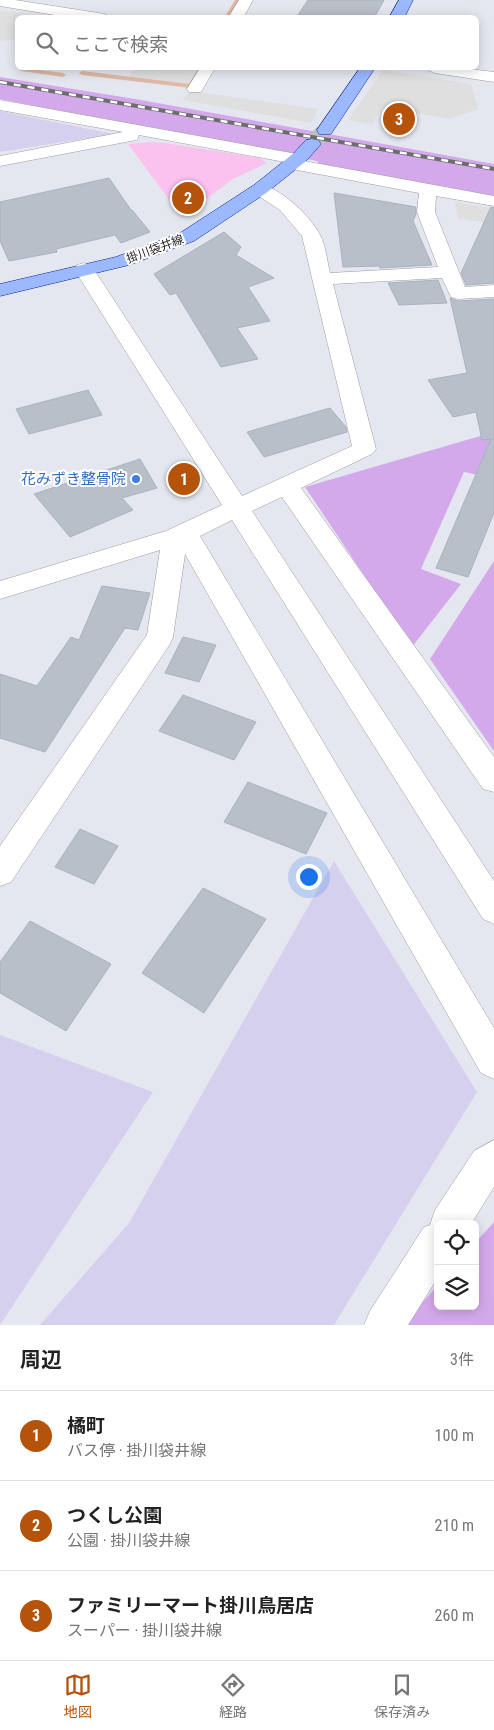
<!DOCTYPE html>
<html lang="ja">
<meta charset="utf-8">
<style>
body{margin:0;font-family:"Roboto Condensed","Noto Sans JP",sans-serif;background:#f6f6f6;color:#222}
.controls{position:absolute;right:15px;bottom:15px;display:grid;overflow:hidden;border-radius:8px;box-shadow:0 2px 12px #0003}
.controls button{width:45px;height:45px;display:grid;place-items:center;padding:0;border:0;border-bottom:1px solid #e0e0e0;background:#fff;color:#222;font:25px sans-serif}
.you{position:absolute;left:308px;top:876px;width:18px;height:18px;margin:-12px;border:4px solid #fff;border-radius:50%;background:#1a73e8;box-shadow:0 0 0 8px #1a73e833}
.badge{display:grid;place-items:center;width:32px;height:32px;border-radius:50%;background:#b45309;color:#fff;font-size:16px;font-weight:700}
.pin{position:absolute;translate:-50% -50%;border:2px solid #fff;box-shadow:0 1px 5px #0006}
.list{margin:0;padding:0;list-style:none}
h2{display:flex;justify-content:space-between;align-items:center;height:65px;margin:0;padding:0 20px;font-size:21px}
h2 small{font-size:16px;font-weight:400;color:#767676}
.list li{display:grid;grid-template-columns:32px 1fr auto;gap:15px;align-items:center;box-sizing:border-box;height:90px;padding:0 20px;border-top:1px solid #e0e0e0}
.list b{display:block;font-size:19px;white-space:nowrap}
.list p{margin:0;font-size:16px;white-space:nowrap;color:#767676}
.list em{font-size:16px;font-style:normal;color:#767676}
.icon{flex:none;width:28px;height:28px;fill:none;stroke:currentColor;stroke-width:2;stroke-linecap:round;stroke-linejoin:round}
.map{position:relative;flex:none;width:494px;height:1325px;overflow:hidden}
.search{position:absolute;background:#fff;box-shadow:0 2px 12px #0003;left:15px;right:15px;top:15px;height:55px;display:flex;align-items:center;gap:12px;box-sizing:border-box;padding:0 18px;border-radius:8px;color:#767676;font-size:19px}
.sheet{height:335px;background:#fff}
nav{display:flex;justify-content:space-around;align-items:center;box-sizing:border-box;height:70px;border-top:1px solid #e0e0e0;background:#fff;font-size:14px;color:#767676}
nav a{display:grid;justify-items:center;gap:2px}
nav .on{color:#b45309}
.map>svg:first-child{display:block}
.farmland{fill:#d6d0ef}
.grass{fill:#d4a9ec}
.park{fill:#fbc1ef}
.parking{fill:#dfdfdf}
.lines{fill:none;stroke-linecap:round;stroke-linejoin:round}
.stream{fill:#dfb9a4;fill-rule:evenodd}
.building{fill:#b8bfc8;stroke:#a7b2c2}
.major-tunnel{stroke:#bdbfc6;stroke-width:16;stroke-dasharray:16 8;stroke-linecap:butt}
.minor-casing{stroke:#9c9c9c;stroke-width:1}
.major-casing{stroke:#001e9a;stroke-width:1}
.minor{fill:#fff;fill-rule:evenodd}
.major{fill:#9cb9ff;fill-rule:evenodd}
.rail-casing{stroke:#6d6d6d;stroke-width:4}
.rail{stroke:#fff;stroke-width:2.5;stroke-dasharray:7;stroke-linecap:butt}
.shop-dot{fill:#3f7fe0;stroke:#fff;stroke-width:2}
.labels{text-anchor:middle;stroke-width:4;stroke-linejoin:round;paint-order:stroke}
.far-street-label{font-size:12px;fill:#1f1f1f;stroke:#fff}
.shop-label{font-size:15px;fill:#366cbe;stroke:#fff;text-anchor:end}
</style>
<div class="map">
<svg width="494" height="1325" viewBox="0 0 494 1325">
<rect width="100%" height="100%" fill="#e5e7f0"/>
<path class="farmland" d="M0,111L114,134L0,152Z
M334,861L477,1092L334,1325H40L129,1223Z
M0,1035L153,1092L0,1325Z"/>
<path class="grass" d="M0,77L141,100L494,164V198L320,165L317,161L0,99Z
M494,432V478L464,472L421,569L461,584L412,647L305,487Z
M494,561V751L430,659Z
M494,1222V1325H402L438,1285V1306H475V1243Z"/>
<path class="park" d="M150,142L165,143L260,158L267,163L233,179L182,217L128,144Z"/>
<path class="parking" d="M0,11L34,15L36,17L18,18L17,39L0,41Z
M137,68H199L190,85L128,77Z
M383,70L471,84L478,109L449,119L382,107L372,124L348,120Z
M190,91L318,109L311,123L183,100Z
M455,202L494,209V224L458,218Z"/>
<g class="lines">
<path class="stream" d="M235,0H241L230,18H224Z
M23,68L63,73L66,75L63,77L21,71L20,70Z
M199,68H205L193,87L191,88L82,75L79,73L82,71L189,84Z"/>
</g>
<path class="building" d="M308,0H384L374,18H296Z
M109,178L131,210H132L150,232L121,243L115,235L56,249L57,252L9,261L0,241V202Z
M334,193L416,207V214L413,221L432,265L380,268L379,266L343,267Z
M491,207L494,208V283L466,285L461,273Z
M224,232L241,247L236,255L274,278L248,287L270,321L237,328L258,359L221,367L176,293L170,295L154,274Z
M438,280L447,303L399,305L388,283Z
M450,298L458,301L494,299V513L468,577L436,568L491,439L482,440L476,412L453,417L428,380L467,373Z
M88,390L102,415L29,434L16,409Z
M330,408L346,427L347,432L264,457L247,432Z
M140,459L157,488L122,498L133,510L70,537L34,494Z
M102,586L150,593L138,630L125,628L45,752L0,738V674L37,686L71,637L79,640Z
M183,637L216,645L199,682L165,673Z
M183,695L256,722L234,760L159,731Z
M248,782L327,813L306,854L224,822Z
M80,829L118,846L94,884L55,867Z
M203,888L266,919L204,1013L142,973Z
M30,921L111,964L66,1031L0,993V962Z"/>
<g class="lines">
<path class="major-tunnel" d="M312,144L325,130"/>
<defs>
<path id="minor" d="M0,0H15L105,14L112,18H73L0,6Z
M239,0H253L243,18H228Z
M200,68H215L201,92H189L187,89Z
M427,68H462L494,72V82L435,73L430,71Z
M0,100L297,154L303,155L306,159L304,161L494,196V206L436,196L435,212L465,287L494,285V297L458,299L451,297L442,278L333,284L376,449L372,454L301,488L494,757V792L483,789L282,497L252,511L494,881V924L483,919L232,520L200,536L494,1028V1079L481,1073L185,554L173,637L170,644L11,882L0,886V846L147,635L160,550L0,599V581L166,531L222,505L74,269L77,265L84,263L91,265L242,496L352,446L302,236L280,210L254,193L251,189L254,185C273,180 312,217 320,235C326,246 327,261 330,273L438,267L417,212L419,193L292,169L286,168L283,164L285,162L139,135L137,140L131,141L0,166V156L123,132L0,110Z
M494,1140V1187L471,1224H438V1277L408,1325H364L370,1311L424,1227L430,1225L435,1210L474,1151Z"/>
<path id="major" d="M399,0H413L404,18H389Z
M360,68H375L331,134H319L317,130Z
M312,139L318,140L321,144L306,161L266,193L194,241L129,265L0,296V284L116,257L180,233L254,185L294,153L306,140Z"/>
</defs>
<use href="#minor" class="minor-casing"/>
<use href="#major" class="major-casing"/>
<use href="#minor" class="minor"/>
<use href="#major" class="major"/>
<defs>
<path id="rail" d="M0,82L494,169"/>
</defs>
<use href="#rail" class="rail-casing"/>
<use href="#rail" class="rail"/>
</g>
<circle class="shop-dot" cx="136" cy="479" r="5"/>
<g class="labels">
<g class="far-street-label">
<text transform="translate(155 249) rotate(-20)" y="4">掛川袋井線</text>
</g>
<g class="shop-label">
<text x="126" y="484">花みずき整骨院</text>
</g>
</g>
</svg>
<div class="controls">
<button><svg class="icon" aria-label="locate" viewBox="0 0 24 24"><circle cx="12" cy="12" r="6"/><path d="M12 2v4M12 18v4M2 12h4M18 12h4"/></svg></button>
<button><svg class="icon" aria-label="layers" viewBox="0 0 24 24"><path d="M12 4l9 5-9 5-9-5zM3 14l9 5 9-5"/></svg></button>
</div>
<div class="you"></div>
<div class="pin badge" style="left:184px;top:479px">1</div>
<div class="pin badge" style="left:188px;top:198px">2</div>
<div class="pin badge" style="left:399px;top:119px">3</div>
<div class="search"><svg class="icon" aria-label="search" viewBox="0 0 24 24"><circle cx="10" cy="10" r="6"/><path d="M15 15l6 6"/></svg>ここで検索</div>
</div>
<section class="sheet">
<h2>周辺<small>3件</small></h2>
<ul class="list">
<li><span class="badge">1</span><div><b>橘町</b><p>バス停 · 掛川袋井線</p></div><em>100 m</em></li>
<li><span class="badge">2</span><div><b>つくし公園</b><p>公園 · 掛川袋井線</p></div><em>210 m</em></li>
<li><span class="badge">3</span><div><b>ファミリーマート掛川鳥居店</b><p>スーパー · 掛川袋井線</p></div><em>260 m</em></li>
</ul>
</section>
<nav>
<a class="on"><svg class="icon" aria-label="map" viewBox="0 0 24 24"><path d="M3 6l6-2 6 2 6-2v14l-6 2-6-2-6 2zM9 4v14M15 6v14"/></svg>地図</a>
<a><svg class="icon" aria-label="directions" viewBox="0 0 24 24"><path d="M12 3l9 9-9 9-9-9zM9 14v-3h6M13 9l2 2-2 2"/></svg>経路</a>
<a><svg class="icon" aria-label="saved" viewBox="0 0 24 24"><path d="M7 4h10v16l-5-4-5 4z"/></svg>保存済み</a>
</nav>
